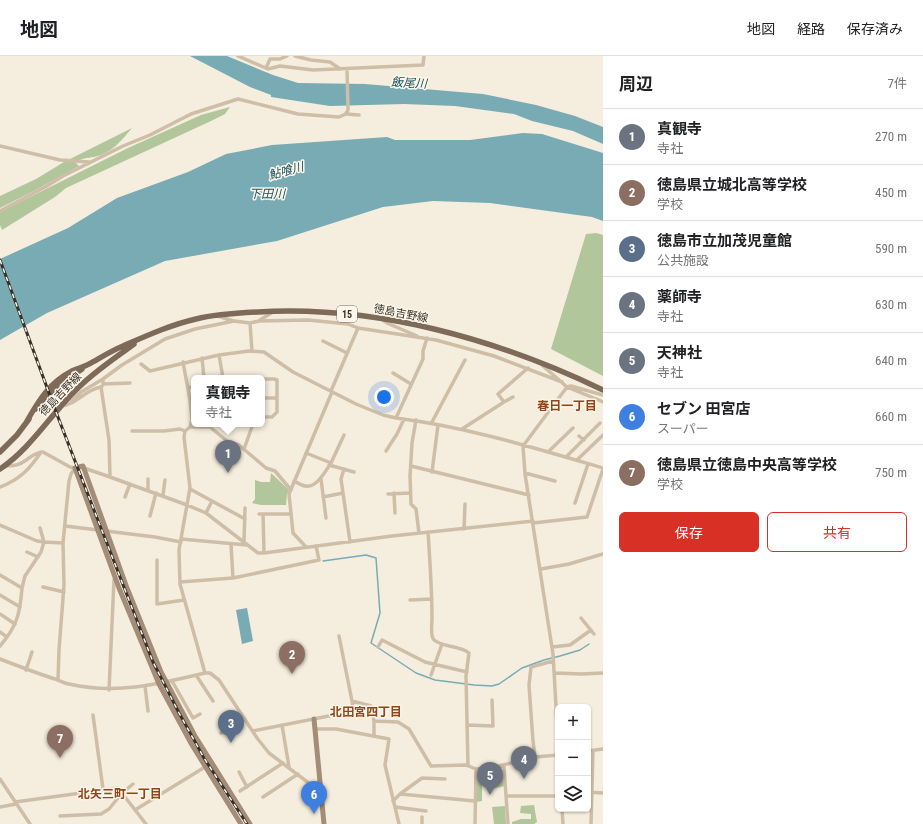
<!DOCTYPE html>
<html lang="ja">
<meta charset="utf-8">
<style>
body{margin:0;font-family:"Roboto Condensed","Noto Sans JP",sans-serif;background:#f6f6f6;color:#202124}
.controls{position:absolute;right:12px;bottom:12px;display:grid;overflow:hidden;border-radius:6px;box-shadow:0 1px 3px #0004}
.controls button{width:36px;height:36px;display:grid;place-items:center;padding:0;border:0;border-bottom:1px solid #e0e0e0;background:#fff;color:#202124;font:20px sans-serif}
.you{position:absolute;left:384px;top:341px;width:14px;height:14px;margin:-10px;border:3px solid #fff;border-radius:50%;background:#1a73e8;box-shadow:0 0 0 6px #1a73e833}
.badge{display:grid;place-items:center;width:26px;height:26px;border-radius:50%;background:#d93025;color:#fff;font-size:13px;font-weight:700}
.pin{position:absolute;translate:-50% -33px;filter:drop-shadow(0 1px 2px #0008)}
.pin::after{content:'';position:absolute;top:21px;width:14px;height:12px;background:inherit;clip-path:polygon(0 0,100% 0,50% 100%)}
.popup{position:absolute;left:191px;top:319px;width:74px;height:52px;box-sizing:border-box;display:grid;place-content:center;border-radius:6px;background:#fff;filter:drop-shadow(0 1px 3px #0005);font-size:13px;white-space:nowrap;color:#757577}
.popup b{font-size:15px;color:#202124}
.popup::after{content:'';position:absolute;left:50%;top:100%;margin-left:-8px;border:8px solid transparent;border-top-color:#fff}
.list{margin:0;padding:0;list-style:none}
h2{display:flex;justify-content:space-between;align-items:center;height:52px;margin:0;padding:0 16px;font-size:17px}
h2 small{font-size:13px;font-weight:400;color:#757577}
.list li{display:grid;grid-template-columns:26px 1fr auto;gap:12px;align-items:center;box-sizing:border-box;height:56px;padding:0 16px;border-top:1px solid #e0e0e0}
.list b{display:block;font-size:15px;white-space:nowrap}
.list p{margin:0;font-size:13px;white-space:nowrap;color:#757577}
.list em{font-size:13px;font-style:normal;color:#757577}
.actions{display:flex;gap:8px;padding:12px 16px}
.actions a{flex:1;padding:9px 0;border:1px solid #d93025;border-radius:6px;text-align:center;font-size:14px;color:#d93025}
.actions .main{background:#d93025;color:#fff}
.icon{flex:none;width:22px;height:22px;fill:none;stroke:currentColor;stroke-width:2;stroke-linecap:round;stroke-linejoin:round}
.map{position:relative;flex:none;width:603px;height:768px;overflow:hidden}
header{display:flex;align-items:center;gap:24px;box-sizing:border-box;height:56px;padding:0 20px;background:#fff;border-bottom:1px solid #e0e0e0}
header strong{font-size:19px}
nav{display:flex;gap:22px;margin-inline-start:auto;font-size:14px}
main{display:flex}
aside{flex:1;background:#fff}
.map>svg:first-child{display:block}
.green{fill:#b2c69b}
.water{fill:#79abb5}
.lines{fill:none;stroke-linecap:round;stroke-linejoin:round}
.stream{stroke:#79abb5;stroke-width:1.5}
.street{stroke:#cebea7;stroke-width:3.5}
.secondary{stroke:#a38d78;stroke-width:5}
.primary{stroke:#7e6a58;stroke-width:5.5}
.rail-casing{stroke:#3a3028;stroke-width:3}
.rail{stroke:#fcf6ea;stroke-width:1.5;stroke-dasharray:4.5;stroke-linecap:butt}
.labels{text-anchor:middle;stroke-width:3;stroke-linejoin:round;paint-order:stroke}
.shield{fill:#fcf6ea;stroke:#746b62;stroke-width:1}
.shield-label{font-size:10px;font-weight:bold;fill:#3a3028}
.street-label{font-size:11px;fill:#3a3028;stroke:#fcf6ea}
.water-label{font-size:12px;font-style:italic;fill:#195260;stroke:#fcf6ea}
.neighbourhood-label{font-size:12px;font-weight:bold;fill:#924519;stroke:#fcf6ea}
</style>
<header>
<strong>地図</strong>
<nav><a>地図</a><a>経路</a><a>保存済み</a></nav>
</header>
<main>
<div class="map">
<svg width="603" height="768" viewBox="0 0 603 768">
<rect width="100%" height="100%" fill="#f5eddd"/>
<path class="green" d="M230,51L225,58L211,65L66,132L55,141L2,174L0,169V156L128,92L201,59Z
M132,72C121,85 112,97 94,101C86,102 83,102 75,106L79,110L34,135L0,152V140L36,123L64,106Z
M596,177L603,179V320L551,293L586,178Z
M271,417L289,434L287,438L286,449H261L252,447L255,443V424L261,426H270Z
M478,713H502L504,730L492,733L491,729H482V745L476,746Z
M534,749L537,766L534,768H512V766L521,763H531V758L520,757L521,750Z
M505,750L506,768H494L492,751Z"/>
<path class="water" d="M190,0H227L273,19L298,27L365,28L483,38L536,49L575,60L603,71V88L573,75L532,65L514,58L455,50L404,48L330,50L271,41V39L250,31Z
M523,77L542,78L603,97V165L592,161L490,147L433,145L383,151L277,185L165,205L47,257L0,284V203L68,172L117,142L188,116L226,98L272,89L387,81L395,84H470Z
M247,552L253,585L242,588L236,554Z"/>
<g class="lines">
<path class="stream" d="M323,505L366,499L376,502L380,557L371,587L416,617L435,624L474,629L492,630L499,628L522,612L544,604L560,600L580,594L589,588"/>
<path class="street" d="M238,0L268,13L280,10L313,14L423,9L424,0
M295,0L311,4L330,6L340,13
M266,12L270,3H280L287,0
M346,58L359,59
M0,90L60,104L89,106
M0,155L47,130L63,120L123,90L150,79L191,58L238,43L298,58L339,61C344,59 346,59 348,54L347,13
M218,260L233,265
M260,264L273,256
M383,264L387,267L417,280
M250,267L252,295
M427,282L423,295V303L396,362C467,371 535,392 603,412
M323,285L347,297
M219,299L223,322
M202,302L204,322
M183,306L190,344H194
M141,308L150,315L219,299L249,295L264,296L293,316L356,348L383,359L396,362
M543,310L567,331L523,390L525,418L553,598L558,685
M393,317L411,328
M262,323H274L277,324V356L272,361H262
M103,328L130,327
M188,331L194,332
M567,331L603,346
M567,331L571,330L603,339
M331,335L358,272
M262,342H277
M190,344L192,364L190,371H210L227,385L239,389L266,412L275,415L291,434
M72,345L81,336L103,323
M504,346L513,341
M61,350C76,349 86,333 101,331
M416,364L412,387L410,420L411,448L416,453L419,477
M432,366L465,304
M462,373L504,346L498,338L528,312
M132,375H164L180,373L185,375L190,371
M185,375L184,381L190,432L179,494L180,528L205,617
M579,380L584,384
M244,393L253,368
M386,395L397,378L404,363
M548,396L573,372
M566,401L600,367
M226,403L227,385
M577,404L603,379
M331,407L344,379
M329,409L354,416
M5,410C10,410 15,410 19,408C28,405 33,396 43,396L70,411L75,412L71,418L69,425L63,487L64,529L59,594L58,624
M411,410L529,439
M84,412L110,421
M344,413L341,423L350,486
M432,416L438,369
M525,417L555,425
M321,423L326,462
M294,425C298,427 302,430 306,430C317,432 326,414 331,407L306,397
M0,431C19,424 30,413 41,396
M190,433L245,463
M148,434V423
M394,437L395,457
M388,438L410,437
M163,439L165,424
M125,441L130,428
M323,441L343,437
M575,447L588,408
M206,457L212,445
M259,458H291
M263,458L264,497
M150,460L156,437
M533,465L392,480L264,497H258L206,457L187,449L110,421L109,384L101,331L103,329V323L122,309L165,283L195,273L234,265L250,267L259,265L308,264L348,268L358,272L436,284L494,300L562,326
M533,467L587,461L603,413
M0,469L37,485L44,486L40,472
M65,470L98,474
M464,473L465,448
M106,475L155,481L181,486
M428,476C430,505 432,534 432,563C432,569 430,580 434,584C444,592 459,589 469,597L466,620L468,710
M181,483L247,489
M244,486L245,452
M231,488L233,522
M306,491L293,477L289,438L332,336
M27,496L38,501
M157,504V548L184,544
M541,513L569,508L603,498
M0,519L22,532L25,520L41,496L44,486L63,487
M180,526L233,522L319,504L316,490
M43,531L64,536
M0,539L20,551
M410,544L432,543
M0,558L15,568
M581,562L594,578
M0,576L7,581
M0,590C17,570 20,558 22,532
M378,591L382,584L425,606L467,616
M552,591L570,589L591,574
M0,603C18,610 36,617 55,623C60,625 64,627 69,628C117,639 159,628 205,617H210L219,624L257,682L269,697L318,734L320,736
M26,614L32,596
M555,617L581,618L603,617
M196,619L213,645
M431,619L442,588
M172,625L193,662L200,658
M145,630L148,655
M109,634L114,524L115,522
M352,645L371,650L374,665
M93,659L103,733
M282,669L289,711
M467,669L493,670L492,644
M315,673H336L389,683L385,709L399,768
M253,675L354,655L339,580
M221,677L245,663
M374,680V665L398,666L409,673L431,710L466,709L476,713L495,711L535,701L558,699
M588,695L603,693
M535,701L533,685L529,629L531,611L553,605
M501,710L504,711L508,768
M239,716L247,731
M0,723L30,768
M240,735L283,707
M588,736L603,737
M400,738L422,722L445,723
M506,740H558
M263,741L298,718
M393,745L400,738L475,745
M15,746L118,732L146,768
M0,751L16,748
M395,751L426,755
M562,753L563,768
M135,754L205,711
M60,760L101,758L109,753L122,737L133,728
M422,768V761
M475,768L476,713
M591,768L593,695"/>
<path class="secondary" d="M314,663L324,768
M241,768L192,689L159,628L119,532L75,412L83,410L127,532L161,616L195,680L250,768"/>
<path class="primary" d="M36,353L48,339L61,328L82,313
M27,365C39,344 49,327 72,315C78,312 84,311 89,308C100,302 111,295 123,290C146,280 170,269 196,263C216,258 237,257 258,256C376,249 497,283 603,334
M0,396L17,379L29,363
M0,413C30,393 49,361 74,336C92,317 114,303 134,288"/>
<defs>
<path id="rail" d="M0,204L56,356L153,606L179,657L204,702L247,768"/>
</defs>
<use href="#rail" class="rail-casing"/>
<use href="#rail" class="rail"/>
</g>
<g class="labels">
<rect class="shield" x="337" y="250" width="20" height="16" rx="3"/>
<g class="shield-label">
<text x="347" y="262">15</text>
</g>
<g class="street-label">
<text transform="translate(401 257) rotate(11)" y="4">徳島吉野線</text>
<text transform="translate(60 338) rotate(-46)" y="4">徳島吉野線</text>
</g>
<g class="water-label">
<text transform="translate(409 27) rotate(3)" y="4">飯尾川</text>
<text transform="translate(286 115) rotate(-15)" y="4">鮎喰川</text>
<text x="267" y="142">下田川</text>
</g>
<g class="neighbourhood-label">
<text x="567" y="354">春日一丁目</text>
<text x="366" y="660">北田宮四丁目</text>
<text x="120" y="742">北矢三町一丁目</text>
</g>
</g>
</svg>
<div class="controls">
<button>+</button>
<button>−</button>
<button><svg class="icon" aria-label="layers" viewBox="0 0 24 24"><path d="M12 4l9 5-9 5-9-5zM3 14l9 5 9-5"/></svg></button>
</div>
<div class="you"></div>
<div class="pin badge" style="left:228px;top:417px;background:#6b7280">1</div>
<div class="popup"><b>真観寺</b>寺社</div>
<div class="pin badge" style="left:292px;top:618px;background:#8d6e63">2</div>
<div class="pin badge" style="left:231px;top:687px;background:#5c6f8a">3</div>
<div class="pin badge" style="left:524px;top:723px;background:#6b7280">4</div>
<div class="pin badge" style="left:490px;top:739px;background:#6b7280">5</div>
<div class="pin badge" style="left:314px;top:758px;background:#3f7fe0">6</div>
<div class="pin badge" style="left:60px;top:702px;background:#8d6e63">7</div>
</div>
<aside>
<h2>周辺<small>7件</small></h2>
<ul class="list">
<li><span class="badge" style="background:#6b7280">1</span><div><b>真観寺</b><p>寺社</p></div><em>270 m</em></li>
<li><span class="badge" style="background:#8d6e63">2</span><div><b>徳島県立城北高等学校</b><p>学校</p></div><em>450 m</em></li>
<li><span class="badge" style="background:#5c6f8a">3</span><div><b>徳島市立加茂児童館</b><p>公共施設</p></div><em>590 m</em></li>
<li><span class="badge" style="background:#6b7280">4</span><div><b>薬師寺</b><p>寺社</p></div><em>630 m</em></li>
<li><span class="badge" style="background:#6b7280">5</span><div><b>天神社</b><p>寺社</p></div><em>640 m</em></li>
<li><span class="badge" style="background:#3f7fe0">6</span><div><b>セブン 田宮店</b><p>スーパー</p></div><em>660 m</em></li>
<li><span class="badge" style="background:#8d6e63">7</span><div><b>徳島県立徳島中央高等学校</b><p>学校</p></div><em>750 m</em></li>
</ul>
<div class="actions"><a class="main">保存</a><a>共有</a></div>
</aside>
</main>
